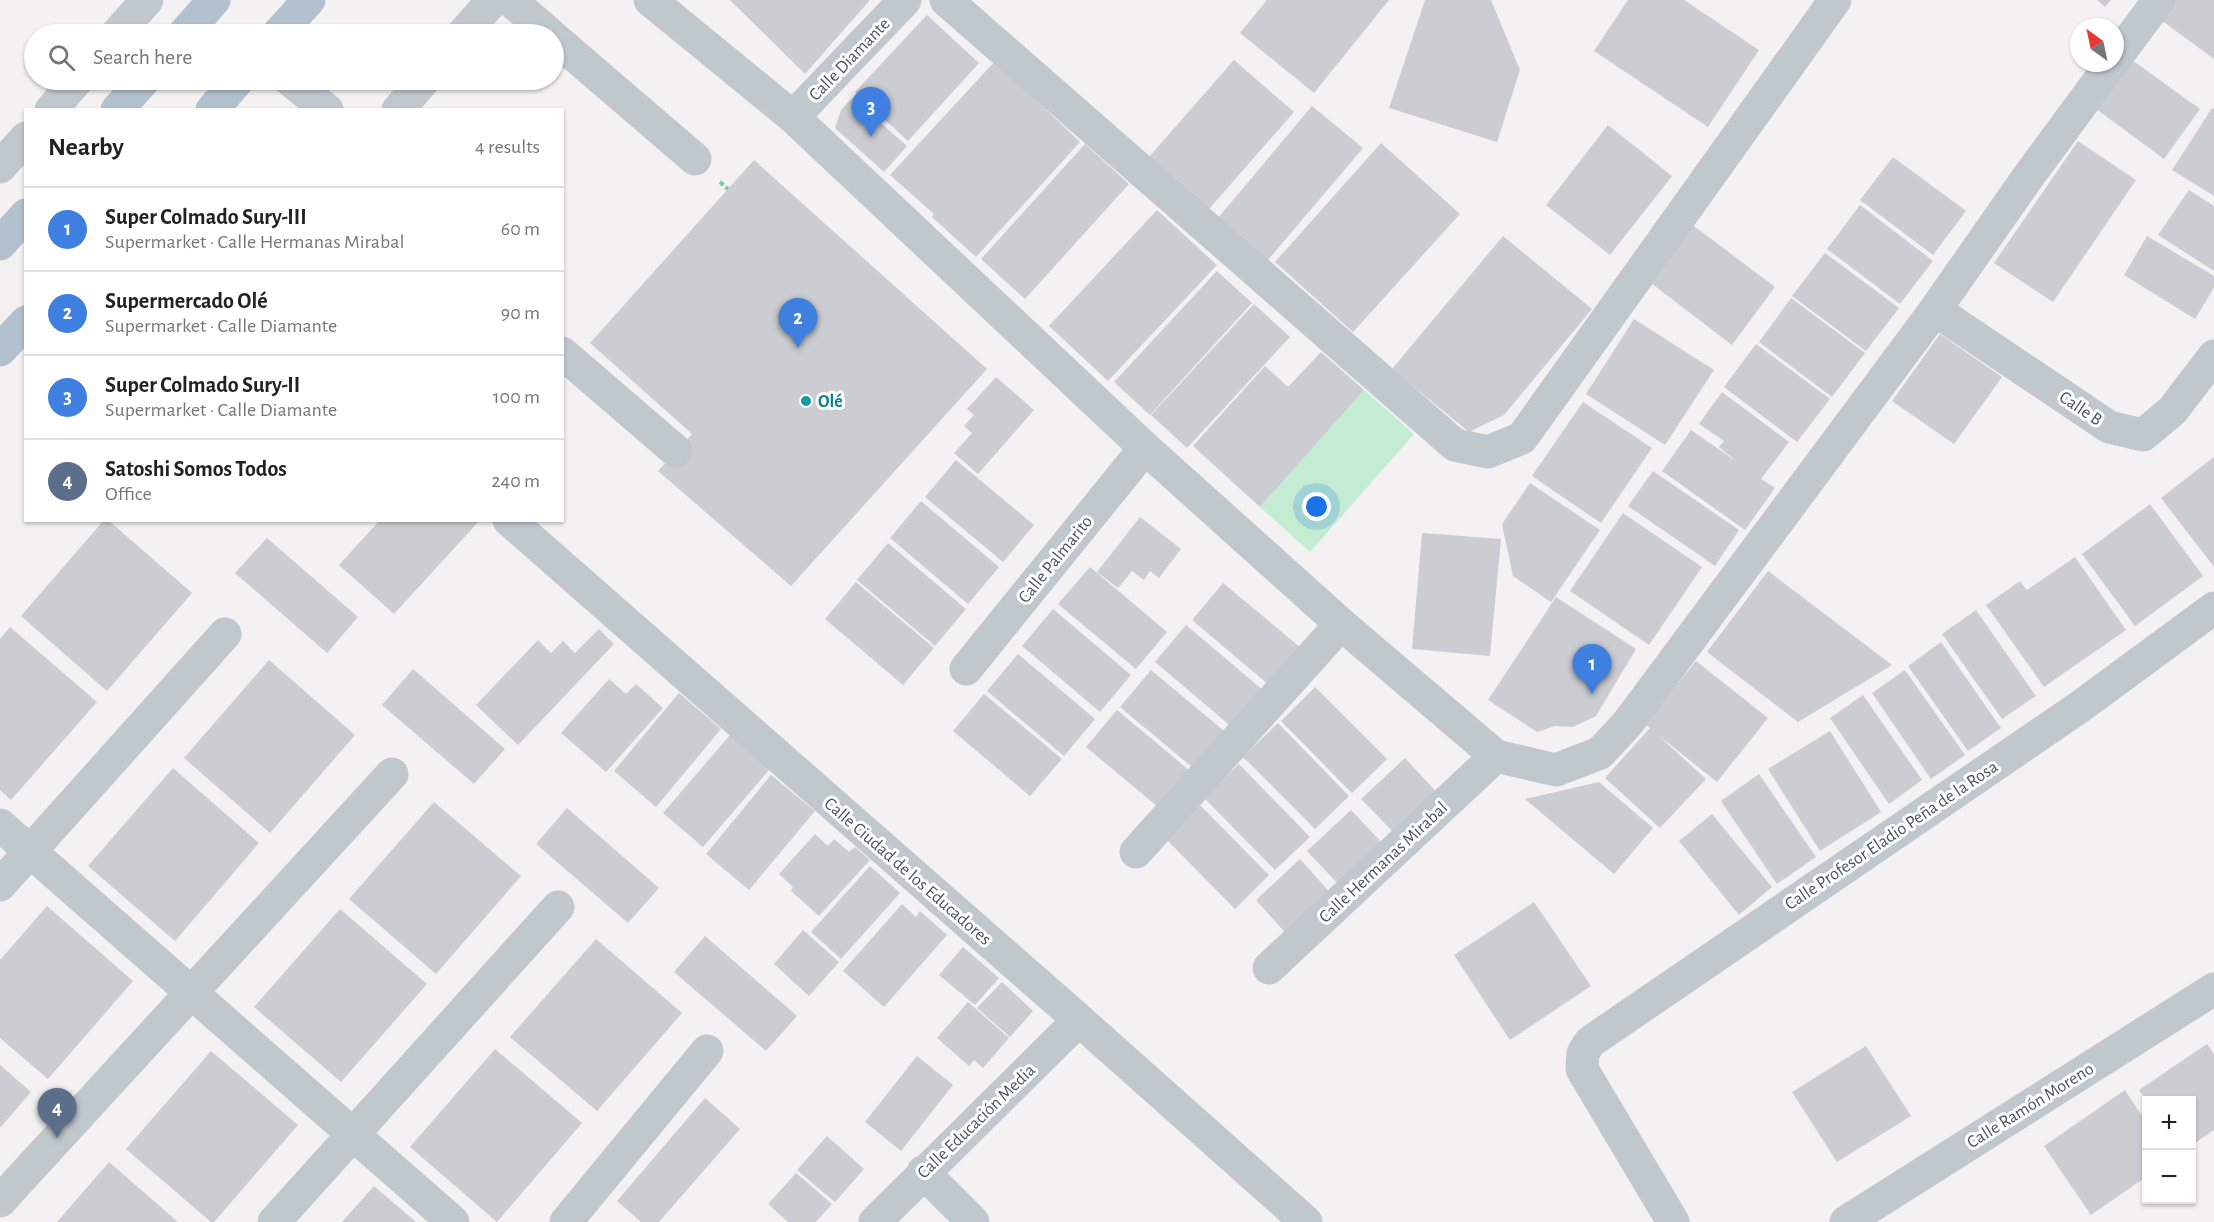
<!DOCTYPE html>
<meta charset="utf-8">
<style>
body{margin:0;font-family:"Alegreya Sans",sans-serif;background:#f2f2f2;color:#222}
.controls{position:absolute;right:18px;bottom:18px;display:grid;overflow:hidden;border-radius:0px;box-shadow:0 2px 4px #0004}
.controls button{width:54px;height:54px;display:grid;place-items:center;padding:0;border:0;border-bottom:2px solid #e0e0e0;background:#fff;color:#222;font:30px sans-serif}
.compass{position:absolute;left:2070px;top:18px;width:54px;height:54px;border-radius:50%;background:#fff;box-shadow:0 2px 4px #0004;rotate:327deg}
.you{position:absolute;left:1317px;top:507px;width:21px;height:21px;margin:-15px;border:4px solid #fff;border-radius:50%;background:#1a73e8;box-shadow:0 0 0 9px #1a73e833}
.badge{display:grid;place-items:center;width:39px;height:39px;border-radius:50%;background:#7c3aed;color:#fff;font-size:20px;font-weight:700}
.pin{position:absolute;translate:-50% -50px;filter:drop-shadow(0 2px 3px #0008)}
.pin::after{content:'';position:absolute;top:32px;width:21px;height:18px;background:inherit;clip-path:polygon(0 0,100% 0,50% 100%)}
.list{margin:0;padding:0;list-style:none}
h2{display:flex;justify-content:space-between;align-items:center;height:78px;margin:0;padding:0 24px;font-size:26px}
h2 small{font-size:20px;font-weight:400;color:#767676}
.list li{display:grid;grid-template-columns:39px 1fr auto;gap:18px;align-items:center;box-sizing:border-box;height:84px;padding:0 24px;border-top:2px solid #e0e0e0}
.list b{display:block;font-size:22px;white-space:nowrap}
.list p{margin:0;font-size:20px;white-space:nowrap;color:#767676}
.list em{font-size:20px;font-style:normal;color:#767676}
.icon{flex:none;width:33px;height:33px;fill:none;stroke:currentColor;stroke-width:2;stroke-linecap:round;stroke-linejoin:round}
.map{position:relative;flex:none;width:2214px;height:1222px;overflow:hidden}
.search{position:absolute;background:#fff;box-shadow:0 2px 4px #0004;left:24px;top:24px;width:540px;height:66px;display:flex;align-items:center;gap:15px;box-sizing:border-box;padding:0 21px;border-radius:33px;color:#767676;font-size:22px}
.panel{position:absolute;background:#fff;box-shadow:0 2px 4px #0004;left:24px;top:108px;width:540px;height:414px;border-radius:0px}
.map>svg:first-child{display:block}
.green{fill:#c3ecd3}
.building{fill:#cbcdd2}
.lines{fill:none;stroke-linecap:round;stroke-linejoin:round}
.path{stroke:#7ec8a3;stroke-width:4;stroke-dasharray:4.5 3;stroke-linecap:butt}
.minor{stroke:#c0c8ce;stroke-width:33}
.major{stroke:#b3c0cd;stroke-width:33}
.culture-dot{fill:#0f9aa8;stroke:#fff;stroke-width:2}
.labels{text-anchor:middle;stroke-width:6;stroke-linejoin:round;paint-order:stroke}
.street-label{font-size:18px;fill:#4a545d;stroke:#fff}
.culture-label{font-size:18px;font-weight:bold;fill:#0d838f;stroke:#fff;text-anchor:start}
</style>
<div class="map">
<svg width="2214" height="1222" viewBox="0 0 2214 1222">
<rect width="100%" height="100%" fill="#f3f1f1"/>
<path class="green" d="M1364,390L1414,434L1310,552L1260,507Z"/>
<path class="building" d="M730,0H870L805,74Z
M1267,0H1389L1314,93L1240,33Z
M1425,0H1491L1520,70L1497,142L1389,108Z
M1628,0H1684L1759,50L1708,127L1594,51Z
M2097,0H2111L2105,7Z
M2176,0H2214V59L2161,20Z
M927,15L979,63L908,141L855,92Z
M1234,60L1294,112L1209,209L1149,157Z
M2132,60L2200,109L2164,159L2096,109Z
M995,61L1080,142L976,257L932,217L934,214L890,175Z
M852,98L907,146L884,172L835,128L841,110Z
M1312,106L1363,148L1268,260L1218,218Z
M2212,108L2214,109V196L2172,170Z
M1608,125L1672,176L1610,255L1546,205Z
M2078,141L2136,180L2053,302L1994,263Z
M1381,143L1460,214L1353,332L1275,262Z
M1085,144L1129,184L1025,299L981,259Z
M1893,157L1966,211L1933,255L1860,200Z
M754,160L987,369L791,586L658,471L692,434L590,343Z
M2189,190L2214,206V271L2158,235Z
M1860,205L1933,261L1900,304L1827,249Z
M1157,210L1217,265L1108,381L1049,326Z
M1690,223L1775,287L1732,345L1647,280Z
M1503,236L1592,309L1504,415L1469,432L1392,369Z
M2147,236L2214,276V288L2195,319L2124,275Z
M1825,253L1899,308L1866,351L1792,296Z
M1217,271L1252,303L1150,415L1114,382Z
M1791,298L1865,353L1832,397L1759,342Z
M1254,304L1290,337L1187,448L1151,415Z
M1634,319L1714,370L1665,445L1586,394Z
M1940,334L2002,377L1954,444L1892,401Z
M1756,344L1830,399L1797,442L1724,387Z
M1321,352L1364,390L1260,507L1193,446L1265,366L1288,387Z
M996,377L1034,410L978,474L954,453L972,433L964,426L974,415L967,409Z
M1722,392L1789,442L1761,479L1775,488L1745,530L1662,471L1691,430L1737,462L1719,447L1724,441L1699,424Z
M1583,402L1652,448L1601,523L1532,476Z
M2214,457V567L2161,498Z
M956,460L1034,525L1003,562L925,497Z
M1653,471L1739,530L1715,566L1628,506Z
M1530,483L1600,530L1551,602L1513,576L1502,524Z
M921,501L999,567L968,604L890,538Z
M2150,504L2203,576L2135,626L2082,554Z
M1623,513L1702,567L1649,645L1570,591Z
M1140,517L1181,549L1159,578L1150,571L1144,580L1132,571L1118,588L1097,572Z
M104,520H108L192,593L107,691L21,616Z
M380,520H480L394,614L339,565Z
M1422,533L1501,539L1490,656L1412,649Z
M267,538L358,617L327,653L235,573Z
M888,543L966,609L935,646L857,580Z
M2075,557L2126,630L2044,687L1986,605L2020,581L2027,590Z
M1090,567L1167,632L1136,669L1058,604Z
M1768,571L1892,665L1798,722L1707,652Z
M856,582L934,648L903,685L825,619Z
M1223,583L1301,648L1269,685L1192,620Z
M1556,597L1636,649L1596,716L1573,727L1555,726L1537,732L1488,700Z
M1053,609L1131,675L1100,712L1022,646Z
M1976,610L2036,696L2002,719L1942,634Z
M1186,625L1264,691L1233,728L1155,662Z
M10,627L97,702L11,800L0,790V639Z
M599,629L614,644L518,745L476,705L538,640L551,653L563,641L575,653Z
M1941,642L2001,728L1968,751L1908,666Z
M1018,654L1095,719L1064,756L987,691Z
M269,660L355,735L270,833L184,758Z
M1696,661L1768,718L1717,782L1659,736L1706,779L1660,828L1605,778L1650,728L1645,724Z
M413,669L505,749L474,784L382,705Z
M1151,670L1229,735L1198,772L1120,707Z
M1905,670L1965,755L1931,779L1872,693Z
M609,679L626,694L636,684L663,708L606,772L561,733Z
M1315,687L1387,759L1352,793L1281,721Z
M679,693L721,729L656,807L614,771Z
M984,694L1062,759L1030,796L953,731Z
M1863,695L1922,780L1889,804L1830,718Z
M1117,710L1195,775L1164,812L1086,747Z
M1278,723L1349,796L1315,829L1243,757Z
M1830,731L1881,812L1820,851L1768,769Z
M730,735L770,769L703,847L663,813Z
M1405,758L1440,796L1397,836L1361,799Z
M1239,764L1310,837L1275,870L1204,798Z
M173,768L259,843L175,941L88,866Z
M1759,774L1816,857L1777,884L1721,801Z
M771,775L815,811L749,890L706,854Z
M1599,782L1653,828L1614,874L1525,799Z
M434,802L521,876L436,974L349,899Z
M1198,803L1269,875L1235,909L1164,837Z
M567,808L659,888L628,923L536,844Z
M1351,810L1386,847L1342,888L1307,851Z
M1712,814L1772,887L1739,915L1679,841Z
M815,834L828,846L834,839L849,852L855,847L870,860L819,916L791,891L793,887L779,874Z
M1300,859L1334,897L1290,938L1256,900Z
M870,866L900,893L841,959L811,932Z
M1534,902L1591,986L1510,1040L1454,955Z
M902,904L916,917L920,911L947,935L884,1007L843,971Z
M47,906L133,981L48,1079L0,1038V960Z
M340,909L427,984L341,1082L254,1007Z
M803,930L839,962L809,996L774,964Z
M705,936L797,1016L766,1051L674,972Z
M596,939L682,1013L597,1111L510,1037Z
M963,947L999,978L975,1005L939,975Z
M1002,982L1033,1011L1010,1037L977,1008Z
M968,1002L1009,1038L983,1068L974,1060L969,1066L937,1038Z
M2207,1044L2214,1054V1130L2192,1145V1100H2146L2139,1090Z
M1866,1046L1911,1116L1837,1162L1792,1092Z
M495,1049L582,1123L497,1222L410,1147Z
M211,1051L298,1125L214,1222H211L126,1149Z
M917,1056L953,1085L901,1151L865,1122Z
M0,1065L31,1092L0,1128Z
M2125,1090L2146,1122V1177L2091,1215L2044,1146Z
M705,1098L740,1129L659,1222H641L617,1201Z
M827,1136L864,1169L835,1202L797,1170Z
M109,1162L178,1222H57Z
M796,1173L832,1204L816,1222H788L768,1204Z
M374,1186L416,1222H342Z"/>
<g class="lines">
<path class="path" d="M720,182L728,189"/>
<path class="minor" d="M510,0L550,34
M650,0L793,117L1145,448L1341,624L1496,756L1556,770L1600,753L1627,724L1935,310L2028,177L2112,63
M946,0L1455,445L1488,452L1522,438L1835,0
M117,34L147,0
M463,34L493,0
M554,38L695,159
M2115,59L2159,0
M290,80L327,110
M51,110L77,80
M398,110L424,80
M793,117L905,0
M0,167L26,138
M1935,310L2109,427L2143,435L2172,411L2214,356
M562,353L676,451
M509,520L1079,1020L1306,1222
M966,669L1145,448
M0,825L453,1222
M1136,852L1341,624
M0,885L225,634
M1269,968L1496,756
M923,1172L973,1222
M0,1201L392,774
M274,1222L558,907
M566,1222L707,1051
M875,1222L1079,1020
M1673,1222L1582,1069L1583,1053L1590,1042L2081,706L2214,608
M1846,1222L2214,989"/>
<path class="major" d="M184,34L214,0
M278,34L309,0
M117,110L144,80
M212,110L238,80
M0,244L26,215
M0,350L26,322"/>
</g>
<circle class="culture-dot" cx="806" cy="401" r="6"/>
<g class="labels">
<g class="street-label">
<text transform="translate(849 59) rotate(-46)" y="6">Calle Diamante</text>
<text transform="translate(2081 408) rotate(34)" y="6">Calle B</text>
<text transform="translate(1055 559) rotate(-51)" y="6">Calle Palmarito</text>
<text transform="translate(1891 835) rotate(-34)" y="6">Calle Profesor Eladio Peña de la Rosa</text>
<text transform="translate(1383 862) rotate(-43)" y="6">Calle Hermanas Mirabal</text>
<text transform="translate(908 871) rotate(41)" y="6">Calle Ciudad de los Educadores</text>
<text transform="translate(2030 1105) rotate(-32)" y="6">Calle Ramón Moreno</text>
<text transform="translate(976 1121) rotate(-44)" y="6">Calle Educación Media</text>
</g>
<g class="culture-label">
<text x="818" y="407">Olé</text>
</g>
</g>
</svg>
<div class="controls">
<button>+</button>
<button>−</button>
</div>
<svg class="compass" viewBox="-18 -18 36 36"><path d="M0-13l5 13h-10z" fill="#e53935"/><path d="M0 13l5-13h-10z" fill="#767676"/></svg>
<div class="you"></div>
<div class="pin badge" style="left:1592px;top:694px;background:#3f7fe0">1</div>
<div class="pin badge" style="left:798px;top:348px;background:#3f7fe0">2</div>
<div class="pin badge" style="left:871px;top:137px;background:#3f7fe0">3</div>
<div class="pin badge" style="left:57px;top:1138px;background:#5c6f8a">4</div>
<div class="search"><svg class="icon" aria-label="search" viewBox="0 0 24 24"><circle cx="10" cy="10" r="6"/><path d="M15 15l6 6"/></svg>Search here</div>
<section class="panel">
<h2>Nearby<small>4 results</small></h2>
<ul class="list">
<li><span class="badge" style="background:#3f7fe0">1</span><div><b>Super Colmado Sury-III</b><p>Supermarket · Calle Hermanas Mirabal</p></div><em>60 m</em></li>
<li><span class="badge" style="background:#3f7fe0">2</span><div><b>Supermercado Olé</b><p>Supermarket · Calle Diamante</p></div><em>90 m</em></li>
<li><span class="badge" style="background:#3f7fe0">3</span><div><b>Super Colmado Sury-II</b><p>Supermarket · Calle Diamante</p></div><em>100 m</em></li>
<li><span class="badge" style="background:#5c6f8a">4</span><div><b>Satoshi Somos Todos</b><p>Office</p></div><em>240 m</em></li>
</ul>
</section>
</div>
